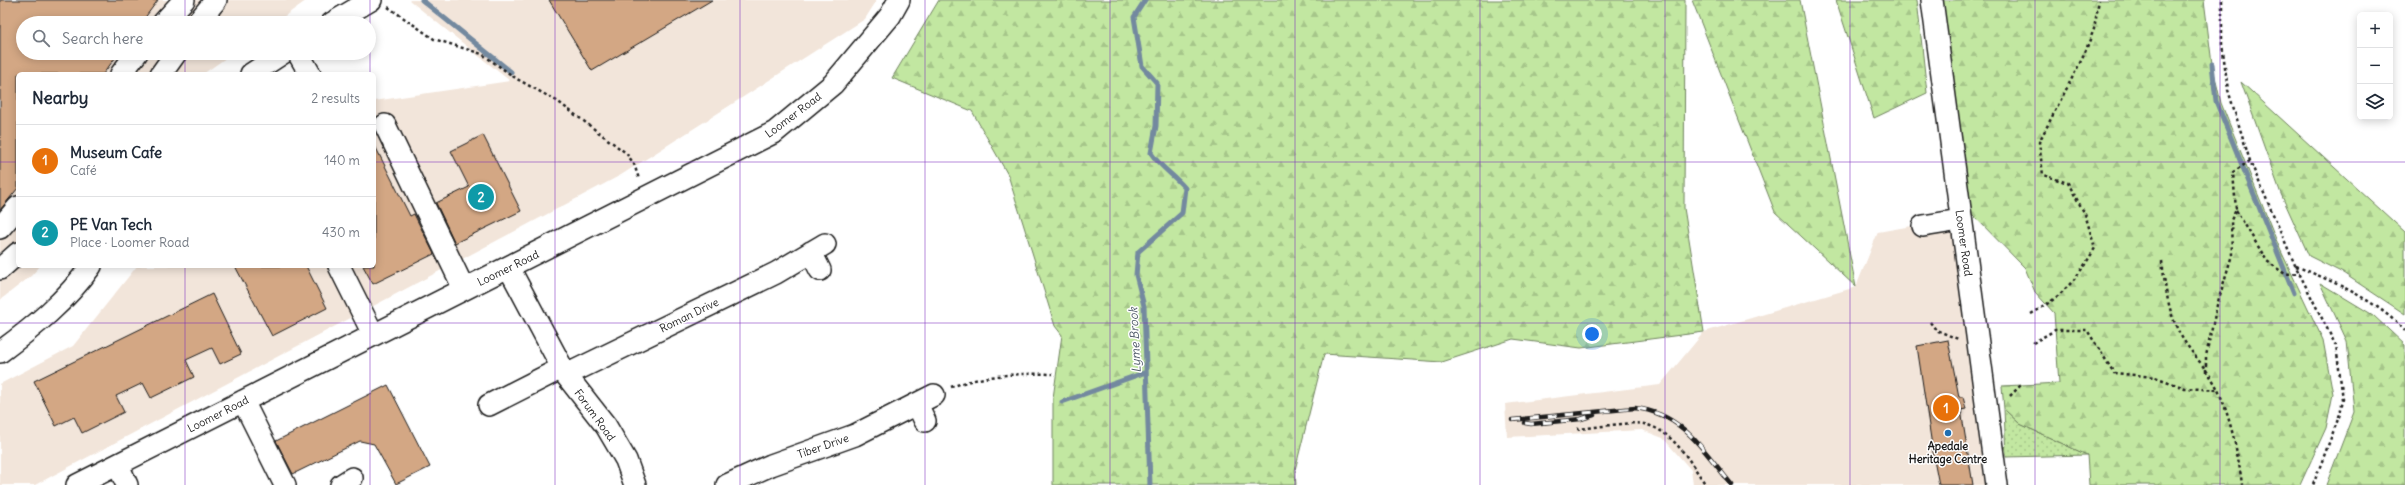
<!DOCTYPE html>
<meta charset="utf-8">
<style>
body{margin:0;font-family:Delius,sans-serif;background:#f6f6f7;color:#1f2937}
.controls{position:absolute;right:12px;top:12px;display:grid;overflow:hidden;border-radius:6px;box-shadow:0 2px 10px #0003}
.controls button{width:36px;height:36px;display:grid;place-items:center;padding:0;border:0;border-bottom:1px solid #e0e1e3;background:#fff;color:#1f2937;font:20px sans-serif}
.you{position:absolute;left:1592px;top:334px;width:14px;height:14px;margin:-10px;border:3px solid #fff;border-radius:50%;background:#1a73e8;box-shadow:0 0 0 6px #1a73e833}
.badge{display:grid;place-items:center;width:26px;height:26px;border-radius:50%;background:#b45309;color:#fff;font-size:13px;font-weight:700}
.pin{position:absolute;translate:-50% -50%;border:2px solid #fff;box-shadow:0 1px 4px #0006}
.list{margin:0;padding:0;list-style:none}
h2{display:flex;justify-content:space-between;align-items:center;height:52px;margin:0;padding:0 16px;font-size:17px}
h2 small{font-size:13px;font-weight:400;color:#747a83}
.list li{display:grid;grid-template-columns:26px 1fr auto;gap:12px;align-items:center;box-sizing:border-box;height:72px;padding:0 16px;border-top:1px solid #e0e1e3}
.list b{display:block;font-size:15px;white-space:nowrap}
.list p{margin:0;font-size:13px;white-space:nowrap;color:#747a83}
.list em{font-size:13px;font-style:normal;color:#747a83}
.icon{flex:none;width:22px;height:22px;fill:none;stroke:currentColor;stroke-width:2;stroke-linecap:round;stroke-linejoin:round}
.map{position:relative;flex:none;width:2405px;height:485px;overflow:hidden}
.search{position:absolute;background:#fff;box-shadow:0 2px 10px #0003;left:16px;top:16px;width:360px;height:44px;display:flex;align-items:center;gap:10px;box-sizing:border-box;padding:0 14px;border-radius:22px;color:#747a83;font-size:15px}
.panel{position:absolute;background:#fff;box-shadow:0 2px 10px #0003;left:16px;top:72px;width:360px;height:196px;border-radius:6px}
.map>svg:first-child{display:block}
.built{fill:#f2e5da}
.green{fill:url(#green-dots);stroke:#6f825e}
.forest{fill:url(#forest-firs);stroke:#6f825e}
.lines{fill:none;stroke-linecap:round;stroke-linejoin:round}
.stream{stroke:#73899f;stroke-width:5}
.building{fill:#d3a784;stroke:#1c1c1c}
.minor-casing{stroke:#1c1c1c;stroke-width:24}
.path{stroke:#1c1c1c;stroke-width:2.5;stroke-dasharray:3 3;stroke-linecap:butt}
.minor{stroke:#fff;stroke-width:21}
.rail-casing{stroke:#1c1c1c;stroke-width:4.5}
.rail{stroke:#fff;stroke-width:3;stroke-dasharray:9;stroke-linecap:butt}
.grid{fill:none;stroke:#7b2cbf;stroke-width:1;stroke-opacity:0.55}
.poi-dot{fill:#1f6fb2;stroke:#fff;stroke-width:1.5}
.labels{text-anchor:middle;stroke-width:3;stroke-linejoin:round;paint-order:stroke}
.street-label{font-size:11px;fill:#1c1c1c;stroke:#fff}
.poi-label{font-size:11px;font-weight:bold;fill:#1c1c1c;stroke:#fff}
.water-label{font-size:12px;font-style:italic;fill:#4f5b68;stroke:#fff}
</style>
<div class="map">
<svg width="2405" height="485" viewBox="0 0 2405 485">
<defs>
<pattern id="green-dots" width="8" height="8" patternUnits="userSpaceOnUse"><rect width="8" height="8" fill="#c2e7a1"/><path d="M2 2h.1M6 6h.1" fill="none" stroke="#a6c68a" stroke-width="1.8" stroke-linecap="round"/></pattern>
<pattern id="forest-firs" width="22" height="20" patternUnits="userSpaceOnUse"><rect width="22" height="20" fill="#c2e7a1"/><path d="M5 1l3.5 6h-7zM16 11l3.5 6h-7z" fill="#a6c68a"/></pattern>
</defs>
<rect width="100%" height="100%" fill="#fff"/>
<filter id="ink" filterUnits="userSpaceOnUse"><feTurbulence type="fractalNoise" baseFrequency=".025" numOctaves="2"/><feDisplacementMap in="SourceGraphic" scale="8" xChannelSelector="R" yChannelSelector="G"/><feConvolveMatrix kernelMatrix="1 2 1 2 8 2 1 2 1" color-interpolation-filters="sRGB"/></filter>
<g filter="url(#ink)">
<path class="built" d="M0,0H307L275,23H23V53H233L203,74H18V266H40L31,276L0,300Z
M409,0H877L865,19L621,175L35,485H0V384L73,346L137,266H374V101L510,81Z
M1951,223L1966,318L1987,485H1693L1691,470L1663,438L1642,430L1507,437L1505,404L1660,385L1704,332L1856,287L1878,232L1923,224Z"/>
<path class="green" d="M2004,409L2020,424L2087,455L2006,457Z"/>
<path class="forest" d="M939,0H1685L1684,208L1704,332L1581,348L1513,339L1442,362L1324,354L1295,470L1296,485H1053V398L1062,335L1055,326L1008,175L972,111L892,78Z
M1692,0H1800L1856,287L1775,212Z
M1836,0H1917L1927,93L1874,118Z
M1941,0H2204L2212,64L2221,103L2280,249L2323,340L2333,394L2326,428L2300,485H2089L2087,455L2020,424L2004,409L2002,386L2059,383L2054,313L2035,292L2025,268L1972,214Z
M2241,82L2405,232V314L2343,273L2309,256L2281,194Z
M2320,283L2373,315L2405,345V485H2326L2354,412L2347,341Z"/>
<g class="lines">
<path class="stream" d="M422,0L511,72
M1145,0L1134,17L1142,66L1157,83L1156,126L1151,153C1160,167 1174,175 1185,188L1182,213L1138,252L1136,275L1144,306L1150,485
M2212,64L2216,101L2294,293
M1062,402L1146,372"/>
</g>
<path class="building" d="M0,0H158L141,23H23V53H119L103,74H18V188L0,210Z
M549,0H712L592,71Z
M483,135L521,211L455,243L436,203L469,187L451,151Z
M374,144L410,216L414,214L434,254L373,284L363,266H374Z
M235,266H306L327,308L272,336Z
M212,294L241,354L220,364L212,348L186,360L194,377L151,398L143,383L116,396L124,412L82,433L74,417L56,426L34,381Z
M1948,340L1959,397H1963L1966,409L1961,410L1973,485H1939L1934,459L1917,346Z
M388,385L430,467L396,484L374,444L360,441L293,474L276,441Z"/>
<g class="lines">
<defs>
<path id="minor" d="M1932,0L1997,485
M163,23L184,0
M197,23L216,0
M332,23L371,0
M298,53L310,74
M121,74L137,53
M161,74L176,53
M251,74L283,53
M385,125L464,289
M1923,226L1960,220
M0,228L18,207
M811,252L820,270
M339,266L373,334
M509,268L566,375L606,426L626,460L635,485
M0,269L18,253
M0,352C34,327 66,301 91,266
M566,375L776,273L825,244
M243,401L285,485
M917,404L925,421
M489,405L562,368
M118,465L127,485
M77,485L775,132L833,84L890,16L899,0
M341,485L352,478
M727,485L771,465L855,435L934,395"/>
</defs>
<use href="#minor" class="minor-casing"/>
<path class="path" d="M2222,0V44L2228,90L2250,161L2295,265L2336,346L2343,399L2340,414L2313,485
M388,7L434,39L482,54L517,79L557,101L626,153L634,164L639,179
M2236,210L2267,261L2285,274L2300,273
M2162,261C2165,286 2168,312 2180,334C2191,354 2209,370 2218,390C2230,416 2239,457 2242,485
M2296,266C2336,283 2375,299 2405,331
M2031,314C2063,296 2077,279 2095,248L2085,214L2068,183L2043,175L2039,142L2084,55L2094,29L2099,0
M1930,322L1936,330L1958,339
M2033,343L2055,330H2087L2114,373L2155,377L2185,388L2217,390
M2206,372V356L2217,305L2232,255L2231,220L2236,210L2233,172L2250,161
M951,387C983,375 1019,373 1053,374
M2010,396L2021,385
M1577,429C1594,428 1629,421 1644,424C1674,431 1690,462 1706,485"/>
<use href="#minor" class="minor"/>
<defs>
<path id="rail" d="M1512,420L1635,408C1682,413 1704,451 1732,485
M1525,423L1531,424L1581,419L1594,415"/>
</defs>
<use href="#rail" class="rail-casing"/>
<use href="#rail" class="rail"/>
</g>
</g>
<path class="grid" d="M185,0V23M370,0V74M555,0V485M740,0V485M925,0V485M1110,0V485M1295,0V485M1480,0V485M1665,0V485M1850,0V485M2035,0V485M2220,0V485M185,53V74M0,162H18M374,162H2405M185,266V485M370,266V485M0,323H2405"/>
<circle class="poi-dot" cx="1948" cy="433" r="4"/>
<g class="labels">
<g class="street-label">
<text transform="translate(793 115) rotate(-37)" y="4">Loomer Road</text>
<text transform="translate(1964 243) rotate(82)" y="4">Loomer Road</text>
<text transform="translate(508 268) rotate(-26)" y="4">Loomer Road</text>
<text transform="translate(689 315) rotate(-26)" y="4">Roman Drive</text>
<text transform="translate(218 414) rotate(-27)" y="4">Loomer Road</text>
<text transform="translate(595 415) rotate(54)" y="4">Forum Road</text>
<text transform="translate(823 446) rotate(-19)" y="4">Tiber Drive</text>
</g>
<g class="poi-label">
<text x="1948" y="450">Apedale<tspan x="1948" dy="13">Heritage Centre</tspan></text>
</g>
<g class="water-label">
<text transform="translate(1135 340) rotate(-93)" y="4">Lyme Brook</text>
</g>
</g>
</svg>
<div class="controls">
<button>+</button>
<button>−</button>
<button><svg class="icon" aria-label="layers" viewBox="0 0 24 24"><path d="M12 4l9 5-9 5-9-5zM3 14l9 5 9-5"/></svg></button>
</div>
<div class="you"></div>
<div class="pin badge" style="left:1946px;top:408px;background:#e8710a">1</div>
<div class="pin badge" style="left:481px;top:197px;background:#0f9aa8">2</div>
<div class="search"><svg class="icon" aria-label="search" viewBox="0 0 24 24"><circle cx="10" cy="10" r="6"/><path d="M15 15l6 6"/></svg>Search here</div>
<section class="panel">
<h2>Nearby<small>2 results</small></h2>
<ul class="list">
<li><span class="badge" style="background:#e8710a">1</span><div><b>Museum Cafe</b><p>Café</p></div><em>140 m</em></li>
<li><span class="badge" style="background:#0f9aa8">2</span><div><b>PE Van Tech</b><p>Place · Loomer Road</p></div><em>430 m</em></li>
</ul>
</section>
</div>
